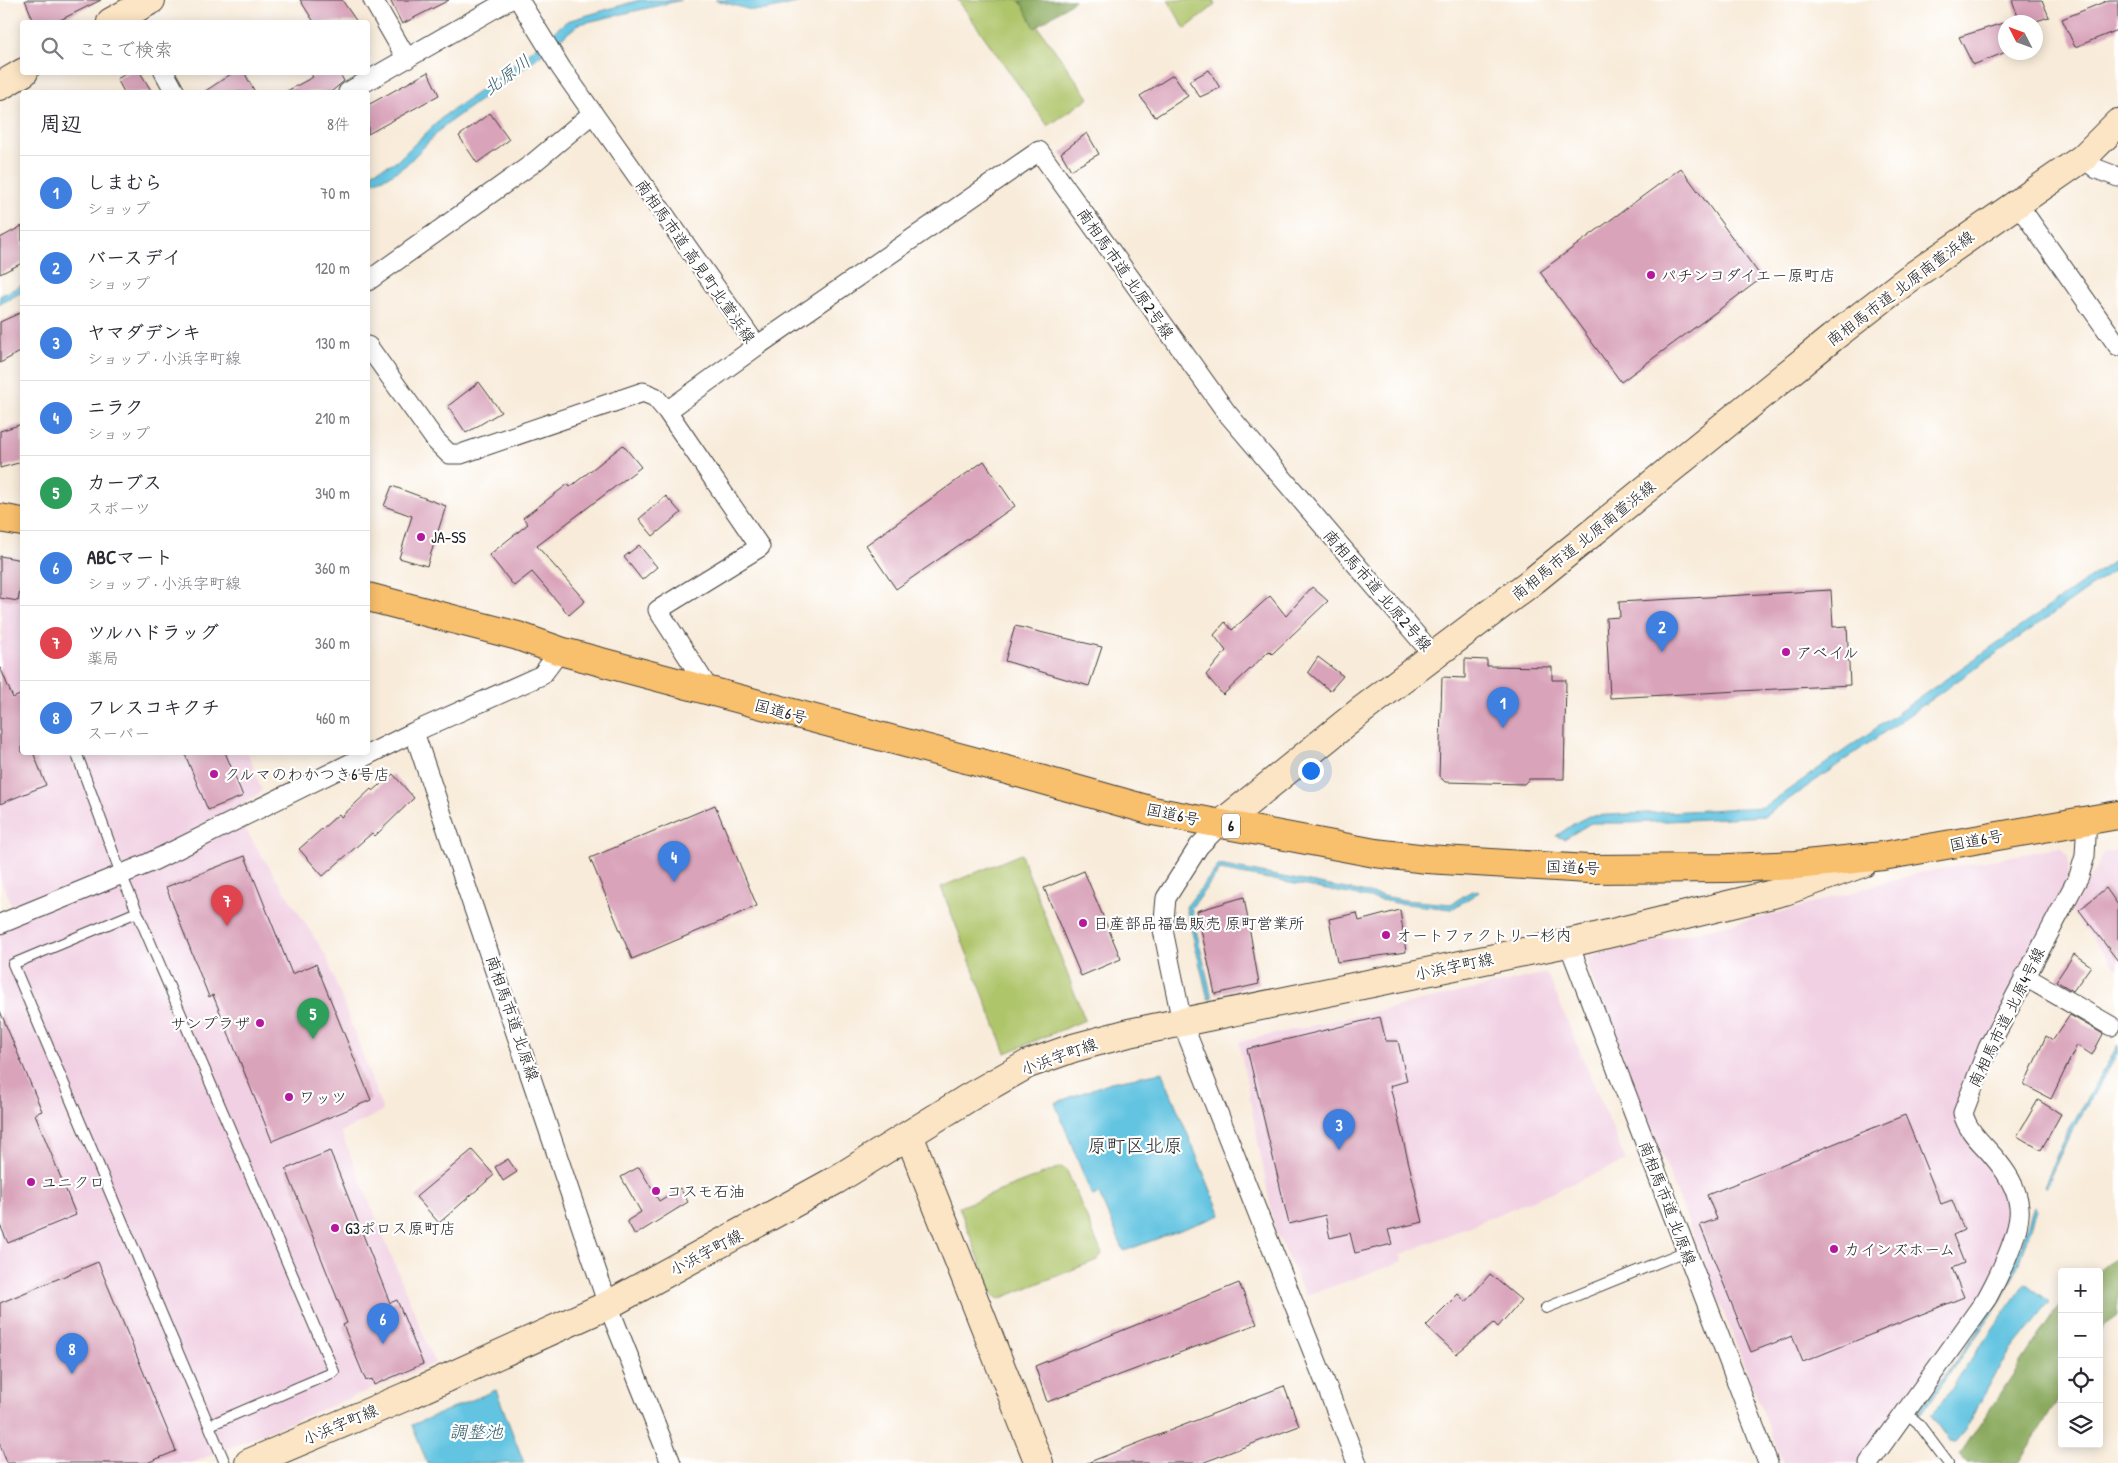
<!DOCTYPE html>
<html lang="ja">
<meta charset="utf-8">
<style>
body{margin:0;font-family:"Patrick Hand","Klee One",sans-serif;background:#f2f2f3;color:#2b2b33}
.controls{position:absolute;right:15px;bottom:15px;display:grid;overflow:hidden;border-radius:5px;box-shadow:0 2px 12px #0003}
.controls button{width:45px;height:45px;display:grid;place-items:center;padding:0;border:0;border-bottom:1px solid #e1e1e2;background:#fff;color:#2b2b33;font:25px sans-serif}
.compass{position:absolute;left:1998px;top:15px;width:45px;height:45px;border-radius:50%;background:#fff;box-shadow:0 2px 12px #0003;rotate:312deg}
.you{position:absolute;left:1310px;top:770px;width:18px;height:18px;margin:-12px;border:4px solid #fff;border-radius:50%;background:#1a73e8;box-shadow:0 0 0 8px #1a73e833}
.badge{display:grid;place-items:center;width:32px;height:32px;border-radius:50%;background:#0f766e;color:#fff;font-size:16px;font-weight:700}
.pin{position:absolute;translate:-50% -41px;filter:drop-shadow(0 1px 2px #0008)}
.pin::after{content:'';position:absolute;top:26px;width:18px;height:15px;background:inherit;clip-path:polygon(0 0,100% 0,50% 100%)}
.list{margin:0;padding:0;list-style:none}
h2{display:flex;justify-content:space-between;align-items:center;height:65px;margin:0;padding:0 20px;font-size:21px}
h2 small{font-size:16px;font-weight:400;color:#7c7c81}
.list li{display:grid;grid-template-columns:32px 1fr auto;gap:15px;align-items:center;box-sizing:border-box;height:75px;padding:0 20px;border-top:1px solid #e1e1e2}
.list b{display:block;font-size:19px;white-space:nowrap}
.list p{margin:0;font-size:16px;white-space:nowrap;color:#7c7c81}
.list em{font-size:16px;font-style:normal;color:#7c7c81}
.icon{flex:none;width:28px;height:28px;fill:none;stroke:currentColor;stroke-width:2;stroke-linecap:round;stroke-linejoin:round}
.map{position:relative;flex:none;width:2118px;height:1463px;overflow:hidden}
.search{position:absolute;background:#fff;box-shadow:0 2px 12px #0003;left:20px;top:20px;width:350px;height:55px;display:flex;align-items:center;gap:12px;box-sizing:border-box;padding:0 18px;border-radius:5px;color:#7c7c81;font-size:19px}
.panel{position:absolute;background:#fff;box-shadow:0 2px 12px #0003;left:20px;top:90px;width:350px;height:665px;border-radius:5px}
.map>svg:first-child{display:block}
.built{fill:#f1d0e3}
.green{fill:#afc56a;stroke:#667043}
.forest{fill:#8baa5e;stroke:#54633d}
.water{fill:#63c4e1;stroke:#40707e}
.building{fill:#d9a3ba}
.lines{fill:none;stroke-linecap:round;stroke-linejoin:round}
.lane-casing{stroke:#3d3b38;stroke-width:12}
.street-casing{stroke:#3d3b38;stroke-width:21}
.secondary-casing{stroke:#3d3b38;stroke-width:30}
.highway-casing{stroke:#3d3b38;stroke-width:30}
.lane{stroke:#fff;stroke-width:10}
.street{stroke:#fff;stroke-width:19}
.secondary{stroke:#fce5c4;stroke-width:28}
.highway{stroke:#f8bf6c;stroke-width:28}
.poi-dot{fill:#b5179e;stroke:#fff;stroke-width:2}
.labels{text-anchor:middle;stroke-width:4.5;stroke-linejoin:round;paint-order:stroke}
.shield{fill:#fff;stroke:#606060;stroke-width:1}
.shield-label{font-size:15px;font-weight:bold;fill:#1c1c1c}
.street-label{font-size:16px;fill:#1c1c1c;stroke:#fff}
.poi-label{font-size:16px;fill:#1c1c1c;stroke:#fff;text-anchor:start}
.water-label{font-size:18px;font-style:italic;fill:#385f6b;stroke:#fff}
.quarter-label{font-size:19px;fill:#1c1c1c;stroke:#fff}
</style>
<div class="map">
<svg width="2118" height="1463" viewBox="0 0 2118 1463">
<rect width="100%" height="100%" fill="#fff"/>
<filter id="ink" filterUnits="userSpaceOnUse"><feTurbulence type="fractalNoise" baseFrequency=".02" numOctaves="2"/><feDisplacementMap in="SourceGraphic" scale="10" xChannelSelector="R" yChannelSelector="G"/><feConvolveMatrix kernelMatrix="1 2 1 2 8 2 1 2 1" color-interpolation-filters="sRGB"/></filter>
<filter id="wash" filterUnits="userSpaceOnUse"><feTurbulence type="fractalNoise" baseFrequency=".0096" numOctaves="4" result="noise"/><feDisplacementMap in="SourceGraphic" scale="20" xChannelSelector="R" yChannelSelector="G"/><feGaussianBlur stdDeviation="1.12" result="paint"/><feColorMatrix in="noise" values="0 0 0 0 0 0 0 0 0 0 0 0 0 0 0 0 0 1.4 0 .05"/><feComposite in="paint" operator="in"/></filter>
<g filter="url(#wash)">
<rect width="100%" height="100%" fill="#f8ebd9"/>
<path class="built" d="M0,554L22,558V752L248,753L262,791L236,809L245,829L326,956L383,1111L341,1132L435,1363L192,1463H0V912L12,907L0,877V642L2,641Z
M2061,847L2068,856L2069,876L1957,1107L1987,1160L2010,1192L2014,1210L1988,1288L1863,1463H1783L1589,970L1588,956L1772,915L1915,874Z
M2105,852H2118V969L2071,912Z
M1547,973L1626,1161L1400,1255L1403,1261L1306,1296L1275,1230L1239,1042Z"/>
<path class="green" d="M958,0H1019L1089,98L1048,126Z
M1168,0H1213L1215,5L1185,29Z
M1021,854L1085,1020L1006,1053L941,887Z
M1061,1167L1067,1171L1102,1254L1097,1260L999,1299L993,1295L959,1207Z"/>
<path class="forest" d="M1020,0H1075L1035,28Z
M2118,1256V1316L2104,1326L2099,1334L2098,1272Z
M2062,1301V1394L2018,1463H1967L1960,1454Z"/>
<path class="water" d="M640,0H682L579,24L514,76L445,125L406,165L391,175L368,184V174L397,161L445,115L494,81L567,21Z
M715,0H808L767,10H751Z
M22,285V292L0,304V296Z
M2118,558V568L1765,816L1630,823H1591L1564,839L1556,836L1575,823L1589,816L1764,807Z
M1219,865L1404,900L1451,904L1473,890L1479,892L1452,909L1397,903L1220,870L1191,908L1212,998L1208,999L1186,907Z
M2118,1045V1052L2068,1138L2045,1188L2043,1186L2067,1133Z
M1162,1072L1221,1215L1124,1251L1099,1194L1092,1196L1055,1103L1111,1082Z
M2034,1207L2037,1210L2016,1270L2002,1299L1920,1415L1917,1412L1953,1365L2004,1290Z
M2025,1283L2050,1302L2001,1364L1965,1430L1955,1442L1949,1441L1931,1416Z
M496,1390L524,1463H427L412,1425Z"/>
<g id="blocks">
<path class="building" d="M25,0H101L56,22H34Z
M300,0H342L357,22H314Z
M390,0H449L402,24Z
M2012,0H2042L2049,17L2033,22H2020Z
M2109,0H2118V30L2075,47L2062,19Z
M2006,22V52L1973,65L1959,37Z
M1209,70L1220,88L1200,97L1189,81Z
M129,72H140L152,92H124L117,79Z
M234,72H244L255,92H204Z
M310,72H339L344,81L331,92H285L313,77Z
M428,72L439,95L368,134V105Z
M1173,75L1188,96L1155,117L1140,96Z
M490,113L509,140L477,163L459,136Z
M1087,133L1099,154L1071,170L1061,153Z
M1681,168L1762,278L1621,382L1540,272Z
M22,226V263L0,274V238Z
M22,312V351L0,363V322Z
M479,382L501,412L466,433L448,406Z
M22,424V462L0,468V431Z
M623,445L641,467L537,546L585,601L569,615L532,572L514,586L489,555L528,524L523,518L568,484L570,487Z
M984,461L1015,506L896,589L866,545Z
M392,486L446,506L427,566L399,558L412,516L384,506Z
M666,496L681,513L653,536L639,519Z
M639,545L657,567L642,580L624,557Z
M0,556L22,560V580L18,601L0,598Z
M1312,587L1328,601L1272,654L1269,651L1223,695L1206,675L1226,651L1214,635L1225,622L1232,630L1270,596L1286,616Z
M1831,590L1833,627L1847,626L1850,685L1610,698L1606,618L1620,617L1619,602Z
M1015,626L1102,647L1089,686L1005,661Z
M1318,657L1343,676L1330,691L1308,672Z
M1465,659L1487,660V666L1552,667V680H1566L1564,779H1529L1524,784L1445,782L1439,776L1442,677L1465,678Z
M0,667L13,698L22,694V752H33L46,785L0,804Z
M184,752H225L243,796L208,810Z
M393,774L414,798L375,836L372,833L323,876L299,849L339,814L341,817L371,789L373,791Z
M715,805L757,906L632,959L590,858Z
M245,856L292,974L316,964L371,1100L272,1141L213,995L209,997L166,887Z
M1084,871L1121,959L1081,976L1044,888Z
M2106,888L2118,905V961L2079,910Z
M1244,897L1259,984L1215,994L1197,911Z
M1400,910L1406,952L1337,962L1329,919L1357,913L1359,921Z
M2074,954L2091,966L2073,991L2056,981Z
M0,1011L42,1111L35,1114L76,1215L8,1243L0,1225Z
M2070,1015L2103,1034L2092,1055L2077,1045L2051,1099L2024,1085L2046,1036L2053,1040Z
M1380,1017L1386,1041H1398L1407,1081L1390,1086L1423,1222L1388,1230L1392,1244L1355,1253L1350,1233L1330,1238L1325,1215L1289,1224L1247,1049Z
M2038,1100L2061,1114L2041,1150L2017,1136Z
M1905,1115L1941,1204L1952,1200L1964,1230L1953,1235L1964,1263L1952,1268L1964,1297L1803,1362L1792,1336L1751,1352L1700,1225L1717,1219L1707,1195Z
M472,1150L494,1175L439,1223L416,1197Z
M330,1151L390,1303L397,1300L423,1364L374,1385L372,1379L366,1381L343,1325L347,1323L286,1169Z
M508,1159L517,1172L503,1181L495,1167Z
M639,1167L659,1201L680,1188L688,1202L635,1235L627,1221L641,1212L621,1177Z
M98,1262L176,1451L147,1463H7L0,1445V1303Z
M1490,1274L1521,1300L1498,1327L1494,1323L1456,1354L1426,1326L1458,1294L1466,1302Z
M1239,1283L1257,1324L1047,1402L1035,1366Z
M1284,1386L1299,1426L1202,1463H1087Z"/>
</g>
</g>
<g filter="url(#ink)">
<use href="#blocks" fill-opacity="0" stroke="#3d3b38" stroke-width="1"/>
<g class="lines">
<defs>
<path id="lane" d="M76,752L121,874L334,1372L210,1425
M137,912L13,964L225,1463
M1546,1308L1686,1251
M1905,1412L1918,1423L1948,1463"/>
<path id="street" d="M373,0L407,59
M519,0L561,68L757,346L667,411L760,547L658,610L710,691
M164,72L175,92
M348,92L509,0
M2083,158L2097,169L2118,177
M2017,203L2118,346
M368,281L532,164L593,113
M368,346L436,441L449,454H461L643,392L655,397L667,411
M757,346L1039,151L1227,413L1435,657
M560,651L542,675L414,732L608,1305L671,1463
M1221,824L1199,846L1166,898L1163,930L1182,1022L1357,1463
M0,924L149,863L414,732
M1568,942L1768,1463
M2024,976L2111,1026
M1869,1463L1987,1298C1998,1278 2022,1230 2019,1207C2017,1187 2006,1171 1993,1156C1982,1143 1967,1131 1963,1113L1988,1048L2079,876L2085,856L2087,819"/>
<path id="secondary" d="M111,22L151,0
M0,86L24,72
M1221,824L1362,710L1534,580L1832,338L1907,280L2083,158L2118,123
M909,1135L1039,1463
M249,1463L407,1396L608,1305L836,1180L968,1098L1028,1064L1073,1048L1129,1033L1587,939L1785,891L1863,863"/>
<path id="highway" d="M0,518L22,522
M368,597L518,636L560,651L1022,774L1153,811L1375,853L1427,859L1588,869L1728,868L1796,865L1883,856L2118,815"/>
</defs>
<use href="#lane" class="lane-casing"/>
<use href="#street" class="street-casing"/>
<use href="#secondary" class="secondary-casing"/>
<use href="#highway" class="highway-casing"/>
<use href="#lane" class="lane"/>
<use href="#street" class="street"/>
<use href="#secondary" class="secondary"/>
<use href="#highway" class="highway"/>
</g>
</g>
<g class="poi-dot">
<circle cx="1651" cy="275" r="5"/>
<circle cx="421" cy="537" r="5"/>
<circle cx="1786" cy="652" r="5"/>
<circle cx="214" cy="774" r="5"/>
<circle cx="1083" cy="923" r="5"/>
<circle cx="1386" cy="935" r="5"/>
<circle cx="260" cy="1023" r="5"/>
<circle cx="289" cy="1097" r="5"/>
<circle cx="31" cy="1182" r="5"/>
<circle cx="656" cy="1191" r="5"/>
<circle cx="335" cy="1228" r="5"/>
<circle cx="1834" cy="1249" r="5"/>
</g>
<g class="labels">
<rect class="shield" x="1222" y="813.5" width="18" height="25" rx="4"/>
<g class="shield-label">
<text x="1231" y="831">6</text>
</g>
<g class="street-label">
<text transform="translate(696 261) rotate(55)" y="6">南相馬市道 高見町北萱浜線</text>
<text transform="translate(1126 273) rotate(55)" y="6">南相馬市道 北原2号線</text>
<text transform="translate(1900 288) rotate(-37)" y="6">南相馬市道 北原南萱浜線</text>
<text transform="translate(1583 540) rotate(-39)" y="6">南相馬市道 北原南萱浜線</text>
<text transform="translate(1378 590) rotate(49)" y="6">南相馬市道 北原2号線</text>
<text transform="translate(781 711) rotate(15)" y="6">国道6号</text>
<text transform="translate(1173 814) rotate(12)" y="6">国道6号</text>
<text transform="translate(1976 840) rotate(-11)" y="6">国道6号</text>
<text transform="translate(1573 867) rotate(2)" y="6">国道6号</text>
<text transform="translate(1454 966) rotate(-12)" y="6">小浜字町線</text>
<text transform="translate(2006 1017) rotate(-64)" y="6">南相馬市道 北原4号線</text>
<text transform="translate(513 1018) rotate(71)" y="6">南相馬市道 北原線</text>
<text transform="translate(1059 1056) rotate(-20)" y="6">小浜字町線</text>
<text transform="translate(1668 1203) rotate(69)" y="6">南相馬市道 北原線</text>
<text transform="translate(706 1252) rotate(-28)" y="6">小浜字町線</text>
<text transform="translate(340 1424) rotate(-23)" y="6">小浜字町線</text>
</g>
<g class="poi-label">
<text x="1661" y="281">パチンコダイエー原町店</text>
<text x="431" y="543">JA-SS</text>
<text x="1796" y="658">アベイル</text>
<text x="224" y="780">クルマのわかつき6号店</text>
<text x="1093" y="929">日産部品福島販売 原町営業所</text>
<text x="1396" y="941">オートファクトリー杉内</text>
<text x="250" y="1029" text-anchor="end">サンプラザ</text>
<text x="299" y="1103">ワッツ</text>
<text x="41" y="1188">ユニクロ</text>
<text x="666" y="1197">コスモ石油</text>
<text x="345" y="1234">G3ポロス原町店</text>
<text x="1844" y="1255">カインズホーム</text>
</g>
<g class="water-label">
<text transform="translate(507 75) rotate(-37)" y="6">北原川</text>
<text x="476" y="1438">調整池</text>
</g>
<g class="quarter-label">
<text x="1135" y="1152">原町区北原</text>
</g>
</g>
</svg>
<div class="controls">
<button>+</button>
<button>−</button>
<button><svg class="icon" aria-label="locate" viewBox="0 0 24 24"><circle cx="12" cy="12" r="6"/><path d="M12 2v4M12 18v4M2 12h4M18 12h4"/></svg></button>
<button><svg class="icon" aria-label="layers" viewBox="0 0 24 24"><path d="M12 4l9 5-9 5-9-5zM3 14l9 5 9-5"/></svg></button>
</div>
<svg class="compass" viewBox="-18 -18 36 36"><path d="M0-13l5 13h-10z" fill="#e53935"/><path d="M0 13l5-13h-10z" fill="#7c7c81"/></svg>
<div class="you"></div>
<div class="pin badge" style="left:1503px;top:728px;background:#3f7fe0">1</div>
<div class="pin badge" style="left:1662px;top:652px;background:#3f7fe0">2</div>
<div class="pin badge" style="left:1339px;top:1150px;background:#3f7fe0">3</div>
<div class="pin badge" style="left:674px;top:882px;background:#3f7fe0">4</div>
<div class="pin badge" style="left:313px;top:1039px;background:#2e9e5b">5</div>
<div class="pin badge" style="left:383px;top:1344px;background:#3f7fe0">6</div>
<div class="pin badge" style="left:227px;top:926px;background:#e0444e">7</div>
<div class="pin badge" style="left:72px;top:1374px;background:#3f7fe0">8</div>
<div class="search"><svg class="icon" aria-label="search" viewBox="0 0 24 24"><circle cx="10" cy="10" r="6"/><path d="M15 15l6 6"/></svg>ここで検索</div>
<section class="panel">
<h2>周辺<small>8件</small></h2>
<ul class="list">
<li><span class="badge" style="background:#3f7fe0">1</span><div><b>しまむら</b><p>ショップ</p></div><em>70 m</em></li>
<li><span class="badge" style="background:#3f7fe0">2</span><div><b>バースデイ</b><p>ショップ</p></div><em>120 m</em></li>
<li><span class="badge" style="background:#3f7fe0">3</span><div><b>ヤマダデンキ</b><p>ショップ · 小浜字町線</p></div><em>130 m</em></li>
<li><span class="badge" style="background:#3f7fe0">4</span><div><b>ニラク</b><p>ショップ</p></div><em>210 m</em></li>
<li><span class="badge" style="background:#2e9e5b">5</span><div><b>カーブス</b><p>スポーツ</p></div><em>340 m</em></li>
<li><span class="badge" style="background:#3f7fe0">6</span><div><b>ABCマート</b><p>ショップ · 小浜字町線</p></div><em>360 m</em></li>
<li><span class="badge" style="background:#e0444e">7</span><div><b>ツルハドラッグ</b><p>薬局</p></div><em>360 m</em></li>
<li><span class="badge" style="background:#3f7fe0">8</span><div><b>フレスコキクチ</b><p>スーパー</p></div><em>460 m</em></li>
</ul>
</section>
</div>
